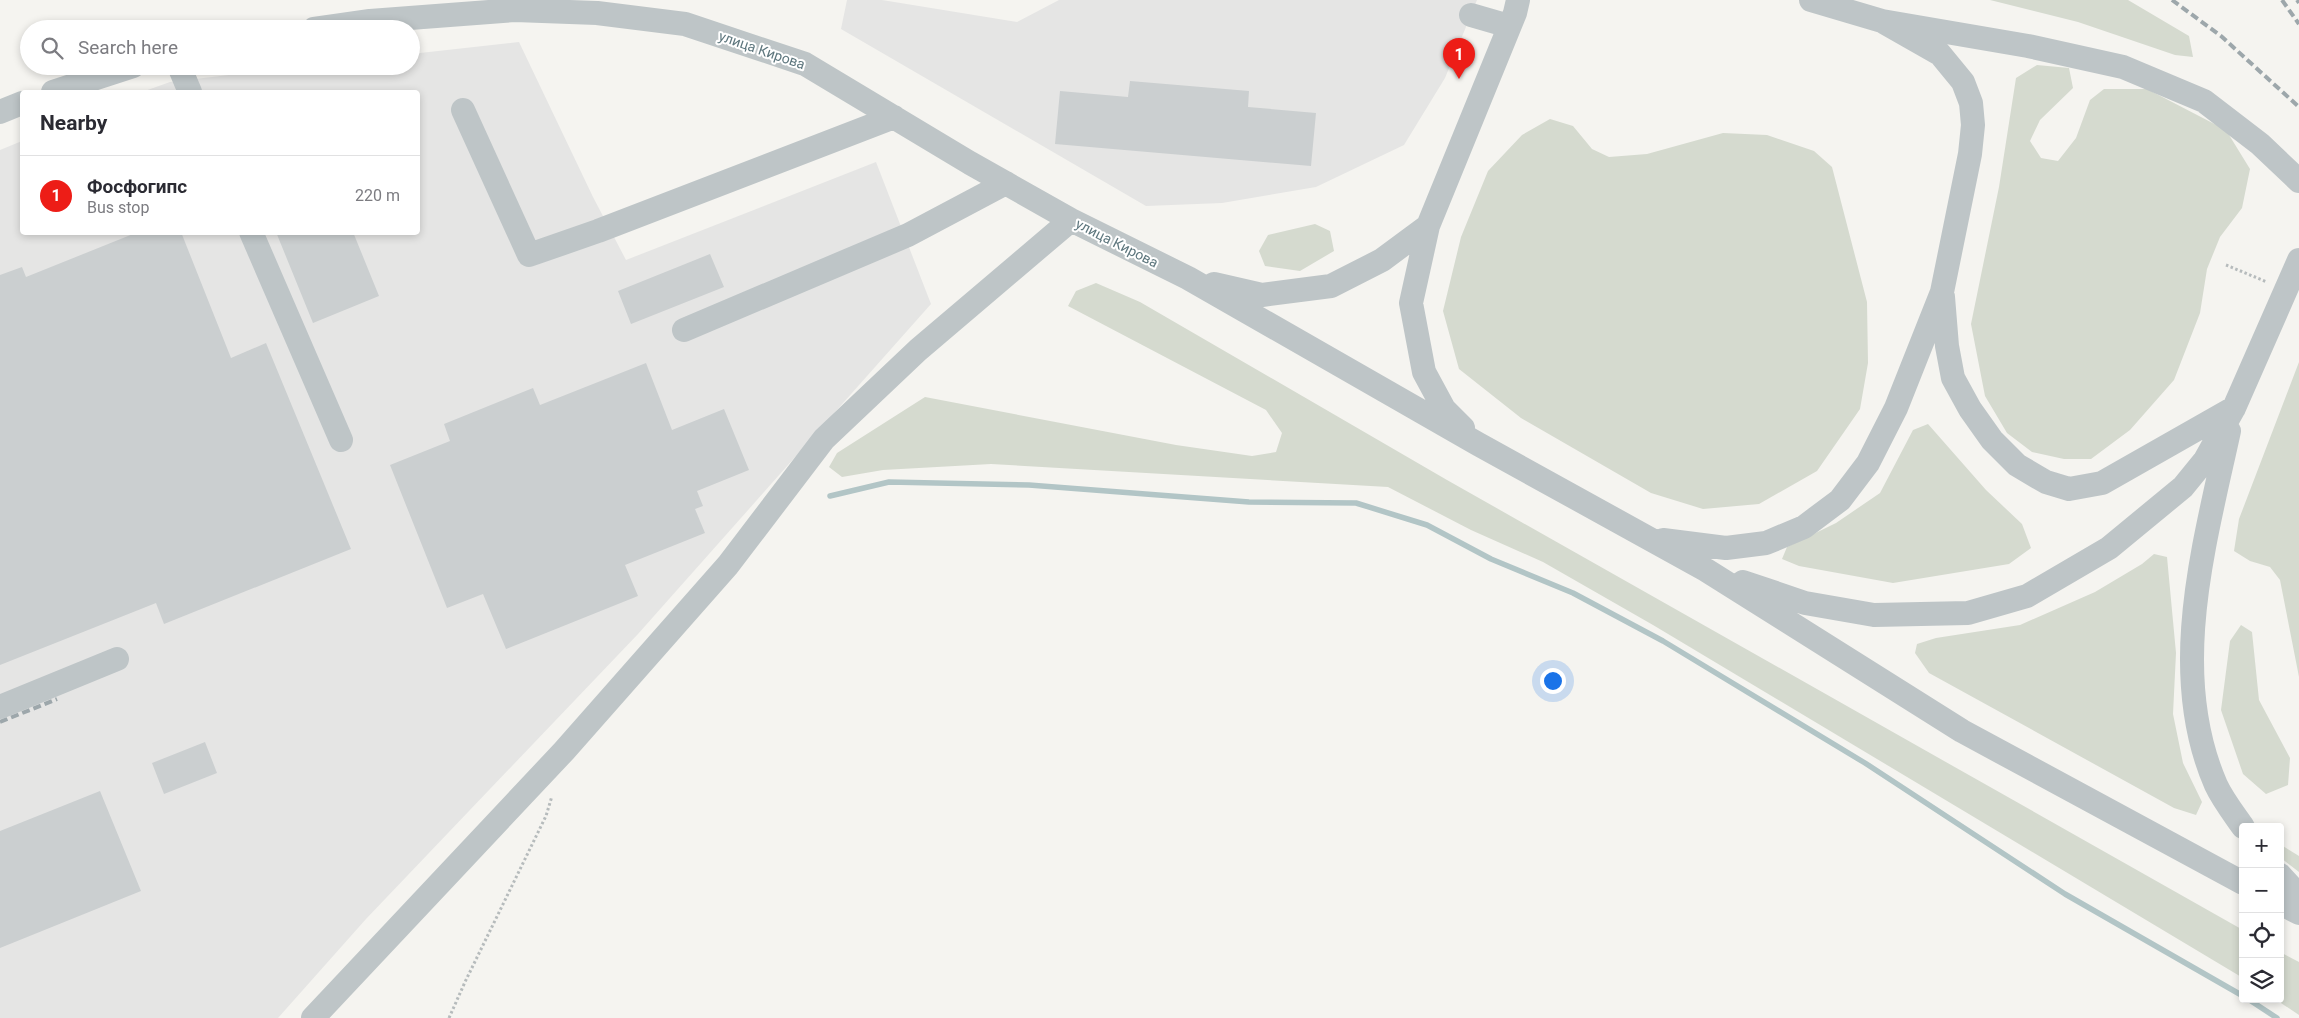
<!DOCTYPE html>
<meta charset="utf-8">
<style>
body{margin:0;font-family:Roboto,sans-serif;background:#f7f7f7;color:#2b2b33}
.controls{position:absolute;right:15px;bottom:15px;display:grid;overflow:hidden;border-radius:5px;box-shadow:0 2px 8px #0003}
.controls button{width:45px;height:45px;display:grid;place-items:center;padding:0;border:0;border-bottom:1px solid #e1e1e2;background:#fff;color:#2b2b33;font:25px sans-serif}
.you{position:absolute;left:1552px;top:680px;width:18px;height:18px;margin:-12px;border:4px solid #fff;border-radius:50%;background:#1a73e8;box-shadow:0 0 0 8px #1a73e833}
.badge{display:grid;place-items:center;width:32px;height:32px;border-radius:50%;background:#ed1d17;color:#fff;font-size:16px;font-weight:700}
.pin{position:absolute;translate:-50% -41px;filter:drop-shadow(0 1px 2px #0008)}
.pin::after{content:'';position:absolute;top:26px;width:18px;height:15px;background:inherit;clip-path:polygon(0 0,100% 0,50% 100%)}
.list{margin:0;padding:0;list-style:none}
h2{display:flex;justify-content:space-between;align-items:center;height:65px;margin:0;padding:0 20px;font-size:21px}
h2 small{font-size:16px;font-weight:400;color:#7c7c81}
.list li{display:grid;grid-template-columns:32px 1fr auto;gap:15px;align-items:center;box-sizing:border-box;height:80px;padding:0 20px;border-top:1px solid #e1e1e2}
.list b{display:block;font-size:19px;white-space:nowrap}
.list p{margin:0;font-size:16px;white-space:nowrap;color:#7c7c81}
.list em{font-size:16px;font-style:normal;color:#7c7c81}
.icon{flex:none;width:28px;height:28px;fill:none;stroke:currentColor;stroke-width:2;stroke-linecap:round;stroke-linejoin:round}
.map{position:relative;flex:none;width:2299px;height:1018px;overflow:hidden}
.search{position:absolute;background:#fff;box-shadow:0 2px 8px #0003;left:20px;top:20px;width:400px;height:55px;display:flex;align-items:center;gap:12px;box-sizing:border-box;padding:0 18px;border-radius:28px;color:#7c7c81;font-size:19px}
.panel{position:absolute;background:#fff;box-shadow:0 2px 8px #0003;left:20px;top:90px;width:400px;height:145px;border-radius:5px}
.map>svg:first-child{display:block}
.built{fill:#e5e5e4}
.green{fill:#d5dacf}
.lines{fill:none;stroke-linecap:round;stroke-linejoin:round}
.stream{stroke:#b2c5c6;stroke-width:5.5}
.building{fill:#cbcfd0}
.path{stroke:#b6bbbc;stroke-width:3;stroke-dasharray:2.5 2.5;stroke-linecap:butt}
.minor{stroke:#bec5c7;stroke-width:24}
.rail{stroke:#9da7ab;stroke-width:4;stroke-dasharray:8 4;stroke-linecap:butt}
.labels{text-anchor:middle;stroke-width:4;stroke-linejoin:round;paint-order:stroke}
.street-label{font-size:14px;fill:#5d767d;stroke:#fff}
</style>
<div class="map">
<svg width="2299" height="1018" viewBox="0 0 2299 1018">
<rect width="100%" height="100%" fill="#f5f4f0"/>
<path class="built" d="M847,0H882L1017,22L1059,0H1477L1445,78L1404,145L1316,187L1222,203L1146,206L841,29Z
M519,42L593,197L626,260L876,162L931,304L638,634L366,919L278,1018H0V150L22,141V232H418V92H142L170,82L304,66H411V54Z"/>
<path class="green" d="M1990,0H2128L2189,36L2193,57L2175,55L2078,22Z
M2037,65L2069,68L2073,88L2040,120L2030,141L2041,158L2058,161L2076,138L2090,100L2104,89H2147L2226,130L2250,169L2242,208L2220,237L2207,269L2200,313L2174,380L2130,430L2091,459H2064L2032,452L2007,433L1985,396L1971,324L1999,187L2016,78Z
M1550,119L1573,126L1592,149L1609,157L1647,154L1723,133L1767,135L1814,151L1832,167L1867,302L1868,363L1860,409L1817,471L1759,504L1703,509L1651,493L1521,418L1459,369L1443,311L1461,237L1488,171L1522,135Z
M1315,224L1330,231L1334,251L1300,271L1265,266L1259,251L1268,235Z
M1096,283L1140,302L1447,480L2243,930V978L1653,625L1543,562L1471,530L1388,487L991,464L883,470L842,477L829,467L837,453L925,397L1176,445L1252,456L1276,452L1282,433L1266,410L1068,306L1076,291Z
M2299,362V677L2280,580L2270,567L2250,561L2234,551L2239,519Z
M1928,424L1986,490L2022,524L2031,548L2009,564L1893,583L1799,566L1782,559L1787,547L1836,523L1880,493L1913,430Z
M2154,554L2167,557L2176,653L2173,714L2183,763L2202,802L2196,815L2174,808L1929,673L1915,653L1917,644L1936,638L2020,625L2095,592L2142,564Z
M2241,625L2252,632L2259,700L2290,758L2288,785L2266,794L2243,774L2221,710L2230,641Z
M2283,846L2299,856V872L2281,858Z
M2280,952L2299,962V1015L2275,999H2280Z"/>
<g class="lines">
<path class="stream" d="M830,496L889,482L1029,485L1249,502L1356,503L1427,525L1491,559L1573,593L1663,641L1865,763L2065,894L2243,996
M2248,999L2277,1018"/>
</g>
<path class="building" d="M1130,81L1249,91L1248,107L1316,113L1311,166L1055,144L1060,91L1128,97Z
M138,232H181L231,358L266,343L351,549L164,624L156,603L0,665V275L22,267L26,277Z
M276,232H353L379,296L313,323Z
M710,254L724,287L631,324L618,291Z
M646,363L672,430L724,409L749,470L697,491L703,506L695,509L705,533L625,565L638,596L506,649L483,594L447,608L390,465L450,441L444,424L533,388L540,405Z
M205,742L217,773L164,794L152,763Z
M100,791L141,891L0,948V831Z"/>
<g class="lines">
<path class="path" d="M2226,265L2267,282
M449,1018L465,982L546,816L552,796"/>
<path class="minor" d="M1811,0L1882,21L2028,46L2123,67L2204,101L2260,144L2299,181
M1471,15L1509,26
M314,29L370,21L515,10L597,13L685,24L805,64L970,163L1071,220L1188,278L1478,444L1706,570L1962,731L2243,883
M179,66L190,92
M53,92L133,66
M463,110L529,255L598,231L894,117
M0,112L22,103
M251,232L341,440
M1214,284L1262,295L1331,286L1382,260L1428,226
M1943,297L1947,346L1953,378L1970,409L1992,440L2017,465L2046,482L2069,489L2102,483L2234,408
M684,330L908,235L1006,183
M1463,428L1444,409L1424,372L1411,303L1428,226L1515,13L1518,0
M2229,431C2204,546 2167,673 2216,785C2223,800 2234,814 2243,827
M1663,540L1726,548L1766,543L1804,527L1840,500L1868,463L1896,408L1942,292L1970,154L1973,125L1971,103L1963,82L1940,54L1882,21
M1743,582L1805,603L1874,615L1968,613L2027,596L2109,548L2183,487L2205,460L2234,408L2299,260
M0,707L117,659
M2280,875L2299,896
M2280,903L2299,913
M313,1018L564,751L728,565L824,439L918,350L1071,220"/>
<path class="rail" d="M2172,0L2221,36L2299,107
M2282,0L2299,24
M2297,0L2299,3
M0,722L57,699"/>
</g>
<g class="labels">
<g class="street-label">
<text transform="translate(762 50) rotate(19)" y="5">улица Кирова</text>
<text transform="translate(1117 243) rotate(27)" y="5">улица Кирова</text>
</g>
</g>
</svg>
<div class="controls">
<button>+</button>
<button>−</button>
<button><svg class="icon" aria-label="locate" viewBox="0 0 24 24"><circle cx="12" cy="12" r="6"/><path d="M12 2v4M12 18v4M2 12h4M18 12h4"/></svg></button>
<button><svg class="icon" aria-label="layers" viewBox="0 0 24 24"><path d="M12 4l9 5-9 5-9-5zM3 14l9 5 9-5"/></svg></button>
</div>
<div class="you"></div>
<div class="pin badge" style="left:1459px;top:79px">1</div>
<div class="search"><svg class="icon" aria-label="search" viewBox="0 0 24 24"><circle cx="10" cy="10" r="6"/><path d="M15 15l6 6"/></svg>Search here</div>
<section class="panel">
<h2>Nearby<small></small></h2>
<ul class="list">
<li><span class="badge">1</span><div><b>Фосфогипс</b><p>Bus stop</p></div><em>220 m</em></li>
</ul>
</section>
</div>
